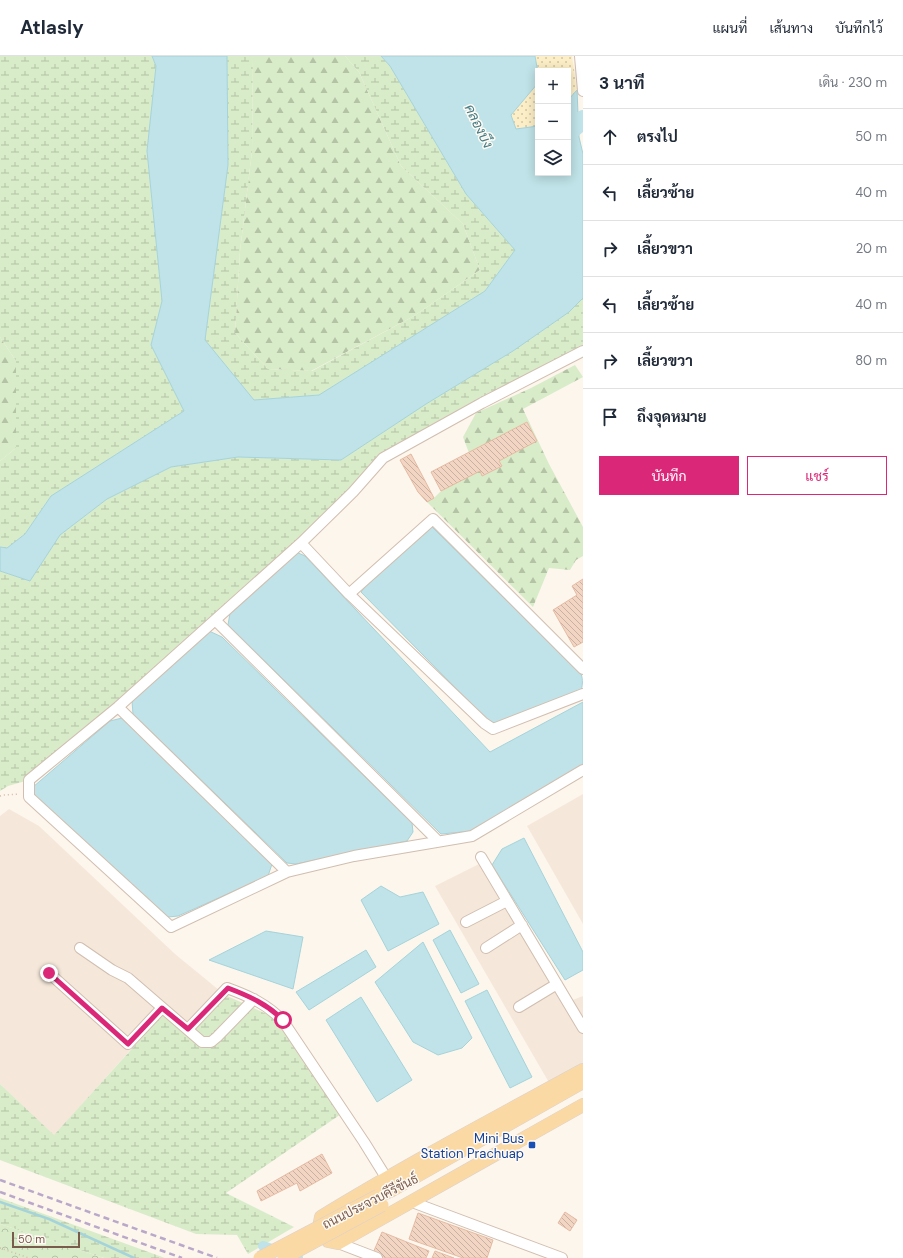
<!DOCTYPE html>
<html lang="th">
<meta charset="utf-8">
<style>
body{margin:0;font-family:"DM Sans",Sarabun,sans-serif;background:#f2f2f3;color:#1f2937}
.controls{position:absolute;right:12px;top:12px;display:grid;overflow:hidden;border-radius:0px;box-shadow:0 2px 10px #0003}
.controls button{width:36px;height:36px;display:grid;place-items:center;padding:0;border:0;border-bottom:1px solid #e0e1e3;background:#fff;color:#1f2937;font:20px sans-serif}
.scale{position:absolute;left:12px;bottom:10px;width:68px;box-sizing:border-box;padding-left:4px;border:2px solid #7a5c4d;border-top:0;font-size:11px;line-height:14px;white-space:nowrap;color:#7a5c4d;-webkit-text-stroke:3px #fffaf3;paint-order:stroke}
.stop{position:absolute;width:12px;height:12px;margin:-9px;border:3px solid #db2777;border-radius:50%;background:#fff}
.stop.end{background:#db2777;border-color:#fff;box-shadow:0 1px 4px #0008}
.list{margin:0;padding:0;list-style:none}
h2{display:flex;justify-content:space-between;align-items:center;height:52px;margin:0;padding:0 16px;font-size:17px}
h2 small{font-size:13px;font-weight:400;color:#747a83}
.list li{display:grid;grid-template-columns:26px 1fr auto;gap:12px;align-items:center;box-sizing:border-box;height:56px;padding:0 16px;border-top:1px solid #e0e1e3}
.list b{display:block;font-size:15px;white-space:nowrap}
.list em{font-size:13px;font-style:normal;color:#747a83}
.actions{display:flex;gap:8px;padding:12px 16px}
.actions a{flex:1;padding:9px 0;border:1px solid #db2777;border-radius:0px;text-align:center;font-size:14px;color:#db2777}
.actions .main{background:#db2777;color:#fff}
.icon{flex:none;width:22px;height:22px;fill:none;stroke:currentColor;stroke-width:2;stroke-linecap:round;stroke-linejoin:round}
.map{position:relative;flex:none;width:583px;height:1202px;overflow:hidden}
header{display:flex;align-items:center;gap:24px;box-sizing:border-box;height:56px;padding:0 20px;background:#fff;border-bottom:1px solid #e0e1e3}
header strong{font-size:19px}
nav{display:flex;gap:22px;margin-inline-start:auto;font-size:14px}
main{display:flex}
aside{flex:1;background:#fff}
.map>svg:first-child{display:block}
.residential{fill:#f5e8da}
.forest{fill:url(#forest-firs)}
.wetland{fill:url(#wetland-marsh)}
.sand{fill:url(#sand-dots)}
.park{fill:url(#park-crowns)}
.water{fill:#bfe3e8;stroke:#a5d3da}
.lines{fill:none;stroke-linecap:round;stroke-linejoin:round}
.stream{stroke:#a5d3da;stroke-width:2.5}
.canal{stroke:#bfe3e8;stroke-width:10}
.river{stroke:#bfe3e8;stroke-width:16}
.building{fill:url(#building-back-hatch);stroke:#e6bba3}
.minor-casing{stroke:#d1beb0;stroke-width:12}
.major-casing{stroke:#dad1cd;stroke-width:14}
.path{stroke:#d9b8a5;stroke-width:1.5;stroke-dasharray:1 3;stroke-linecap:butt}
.minor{stroke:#fff;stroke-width:10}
.major{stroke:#fbd9a5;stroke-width:13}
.rail{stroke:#b9a8c9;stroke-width:2.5;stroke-dasharray:6 4;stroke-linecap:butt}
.major-bridge-casing{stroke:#dad1cd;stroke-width:14;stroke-linecap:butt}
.major-bridge{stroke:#fbd9a5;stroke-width:13}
.route{stroke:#db2777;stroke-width:5}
.transit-dot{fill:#1a4fb4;stroke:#fffaf3;stroke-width:1.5}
.labels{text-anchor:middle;stroke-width:3;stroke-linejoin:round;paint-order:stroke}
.transit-label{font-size:13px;fill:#164399;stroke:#fffaf3;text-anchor:end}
.street-label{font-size:13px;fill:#7a5c4d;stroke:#fffaf3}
.water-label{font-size:14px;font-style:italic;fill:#437c86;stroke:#fffaf3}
</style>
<header>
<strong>Atlasly</strong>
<nav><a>แผนที่</a><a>เส้นทาง</a><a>บันทึกไว้</a></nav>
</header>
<main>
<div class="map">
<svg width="583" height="1202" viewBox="0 0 583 1202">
<defs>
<pattern id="forest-firs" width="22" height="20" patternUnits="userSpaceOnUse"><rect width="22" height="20" fill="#d8ecc9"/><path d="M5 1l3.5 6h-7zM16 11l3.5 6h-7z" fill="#b4c2a5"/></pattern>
<pattern id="wetland-marsh" width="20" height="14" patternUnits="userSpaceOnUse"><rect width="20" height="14" fill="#d8ecc9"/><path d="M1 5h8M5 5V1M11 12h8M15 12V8" fill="none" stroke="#b4c2a5"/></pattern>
<pattern id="sand-dots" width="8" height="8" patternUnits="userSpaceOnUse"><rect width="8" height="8" fill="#fcefc7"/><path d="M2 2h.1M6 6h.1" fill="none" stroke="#d1c5a4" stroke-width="1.8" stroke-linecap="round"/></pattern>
<pattern id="park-crowns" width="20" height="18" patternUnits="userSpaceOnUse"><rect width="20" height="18" fill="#d8ecc9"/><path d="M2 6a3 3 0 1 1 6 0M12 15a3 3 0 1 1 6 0" fill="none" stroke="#b4c2a5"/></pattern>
<pattern id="building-back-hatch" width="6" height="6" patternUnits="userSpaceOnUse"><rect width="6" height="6" fill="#f3d5c3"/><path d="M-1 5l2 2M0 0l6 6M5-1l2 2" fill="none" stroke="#cab0a1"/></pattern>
</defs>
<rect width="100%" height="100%" fill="#fdf6ec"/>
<path class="residential" d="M583,738V868L527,770Z
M9,753L39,770L175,898L225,939L192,975L165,955L54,1080L0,1028V760Z
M479,808L565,947L583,940V1013L551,1030L435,830Z"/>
<path class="forest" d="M253,0H345L359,16L401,110L463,168L480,214L414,260L311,315L268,313L235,277L240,195L252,95Z
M0,281L16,305V392L0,405Z
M575,309L583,321L523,353L549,408L583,471V500L576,504L570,514L549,512L533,551L427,446L434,442L441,435L431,416L469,397L463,381L476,357L531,332Z"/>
<path class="wetland" d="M0,0H152L156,10L147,95L162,245L151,289L184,355L51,440L25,478L6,493L0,491V405L16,392V305L0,281Z
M227,0H253L252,95L240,195L235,277L268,313L312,315L414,260L480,214L463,168L401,110L359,16L345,0H381L390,10L466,138L515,194L485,235L319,339L254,344L205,284L228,109Z
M583,242V295L383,402L353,436L29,724L8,730L0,735V515L30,525L60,479L107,443L171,411L238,401L341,404L426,348L513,295L569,256Z
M225,939L280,964L344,1056L226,1137L294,1171L248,1198L237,1179L196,1178L0,1104V1028L54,1079L166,955L192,975Z
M0,1142L165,1202H104L0,1168Z"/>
<path class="sand" d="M535,0H572L577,34L568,44V15H538V17Z
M538,27V70L516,73L511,59Z"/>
<path class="park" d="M0,1168L104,1202H0Z"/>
<path class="water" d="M152,0H227L228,109L205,284L254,344L319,339L485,235L515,194L466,138L390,10L381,0H535L538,17V27L511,59L516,73L538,70V117H568V44L577,34L579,81L583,98V242L569,256L513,295L426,348L341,404L238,401L171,411L107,443L60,479L30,525L0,515V491L7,492L25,478L51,440L184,355L151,289L162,245L147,95L156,10Z
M432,471L581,618C583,623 583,631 580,636L495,668L486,663L361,536L365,531Z
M296,496L305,500L490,696L583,646V709L472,775L441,778L228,569L230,557Z
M209,575L222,581L412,767L413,776L407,785L296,808L287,807L133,658L132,645Z
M122,662L272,808L268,820L178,860L168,861L35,740L33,731L110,665Z
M524,782L583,896V914L565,924L492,809L502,793Z
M381,830L400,841L423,836L439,868L388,895L361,844Z
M450,874L479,928L461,937L433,884Z
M266,875L303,881L293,933L209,904Z
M423,886L472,982L462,992L438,999L413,986L375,926Z
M366,894L376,911L309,954L296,936Z
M487,934L532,1021L510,1032L465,945Z
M361,941L412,1024L377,1046L326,964Z"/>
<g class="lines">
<path class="stream" d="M0,1146L49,1163L134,1202"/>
<path class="canal" d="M263,1190L298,1202"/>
<path class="river" d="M568,78L579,69L583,62"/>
</g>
<path class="building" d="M527,366L537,385L499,405L502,410L482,420L480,415L441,435L431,416Z
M411,398L434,442L427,446L418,436L400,404Z
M583,523V586L574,591L553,554L577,539L572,530Z
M322,1098L332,1117L300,1135L297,1127L261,1145L257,1135Z
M565,1156L577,1164L570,1175L558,1167Z
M418,1157L493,1184L487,1202H463L409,1183Z
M382,1176L429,1195L426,1202H386L373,1197Z
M435,1195L454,1202H432Z"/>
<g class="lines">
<defs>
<path id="minor" d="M580,0L583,35
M583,295L482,347L383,402L353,436L301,487L118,651L29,724V741L171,871L287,816L354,800L472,780L583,714
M301,487L349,538L433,463L583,613
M349,538L484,667L493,673L583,638
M215,564L438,785
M118,651L287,816
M481,801L583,972
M466,866L507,845
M80,892L112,914L128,922L202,986H211L217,981L254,943
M486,892L522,869
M49,917L128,988L162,952
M519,951L557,928
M188,973L227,932C249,940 267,948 283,965L364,1086L387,1123
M412,1146L562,1202
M338,1187L377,1202"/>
<path id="major" d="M583,1014C495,1062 406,1109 321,1161L319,1172L328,1185L338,1187L583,1049
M378,1140L392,1134L583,1026"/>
</defs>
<use href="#minor" class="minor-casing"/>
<use href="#major" class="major-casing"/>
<path class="path" d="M0,740L3,739L19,738
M0,1192L29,1202"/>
<use href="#minor" class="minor"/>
<use href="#major" class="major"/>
<path class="rail" d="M0,1124L217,1202
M0,1136L182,1202"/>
<defs>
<path id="major-bridge" d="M260,1202L378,1140
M284,1202L382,1149"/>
</defs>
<use href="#major-bridge" class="major-bridge-casing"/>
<use href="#major-bridge" class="major-bridge"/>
</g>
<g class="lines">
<path class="route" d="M49,917L128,988L162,952L188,973L228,932C249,940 267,948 283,964"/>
</g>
<rect class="transit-dot" x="528" y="1085" width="8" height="8" rx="2"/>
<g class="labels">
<g class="transit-label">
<text x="524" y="1087">Mini Bus<tspan x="524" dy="15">Station Prachuap</tspan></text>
</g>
<g class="street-label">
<text transform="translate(370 1145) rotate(-27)" y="5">ถนนประจวบคีรีขันธ์</text>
</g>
<g class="water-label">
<text transform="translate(479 70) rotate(64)" y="5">คลองบึง</text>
</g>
</g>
</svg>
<div class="controls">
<button>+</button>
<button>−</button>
<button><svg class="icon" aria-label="layers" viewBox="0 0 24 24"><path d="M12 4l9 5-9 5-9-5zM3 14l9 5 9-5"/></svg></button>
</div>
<div class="scale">50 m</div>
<div class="stop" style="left:283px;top:964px"></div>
<div class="stop end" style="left:49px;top:917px"></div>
</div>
<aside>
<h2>3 นาที<small>เดิน · 230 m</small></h2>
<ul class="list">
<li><svg class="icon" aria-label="ahead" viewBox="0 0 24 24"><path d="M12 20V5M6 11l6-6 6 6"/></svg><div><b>ตรงไป</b></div><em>50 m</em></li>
<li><svg class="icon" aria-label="left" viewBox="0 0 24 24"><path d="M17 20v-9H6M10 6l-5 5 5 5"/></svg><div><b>เลี้ยวซ้าย</b></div><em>40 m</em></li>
<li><svg class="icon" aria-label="right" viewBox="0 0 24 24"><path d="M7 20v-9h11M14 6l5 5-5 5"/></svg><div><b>เลี้ยวขวา</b></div><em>20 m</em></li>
<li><svg class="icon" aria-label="left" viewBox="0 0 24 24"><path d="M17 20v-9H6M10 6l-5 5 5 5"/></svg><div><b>เลี้ยวซ้าย</b></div><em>40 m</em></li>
<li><svg class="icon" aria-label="right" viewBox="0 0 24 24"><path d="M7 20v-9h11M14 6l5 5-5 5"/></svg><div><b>เลี้ยวขวา</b></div><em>80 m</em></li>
<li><svg class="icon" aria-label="arrive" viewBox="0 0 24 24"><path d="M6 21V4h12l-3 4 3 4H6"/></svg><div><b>ถึงจุดหมาย</b></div></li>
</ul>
<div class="actions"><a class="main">บันทึก</a><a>แชร์</a></div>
</aside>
</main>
